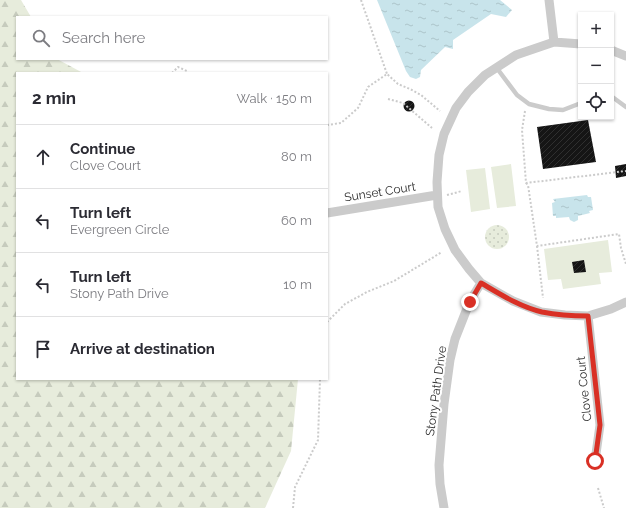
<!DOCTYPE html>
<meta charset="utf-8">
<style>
body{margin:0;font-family:Raleway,sans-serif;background:#f7f7f7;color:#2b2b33}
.controls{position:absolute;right:12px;top:12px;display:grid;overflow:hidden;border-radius:0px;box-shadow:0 1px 3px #0004}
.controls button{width:36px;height:36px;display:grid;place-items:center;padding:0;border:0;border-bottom:1px solid #e1e1e2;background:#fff;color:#2b2b33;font:20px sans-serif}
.stop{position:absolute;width:12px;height:12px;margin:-9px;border:3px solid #d93025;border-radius:50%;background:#fff}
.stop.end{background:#d93025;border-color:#fff;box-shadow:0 1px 4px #0008}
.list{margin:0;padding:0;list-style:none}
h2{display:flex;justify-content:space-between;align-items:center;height:52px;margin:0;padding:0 16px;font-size:17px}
h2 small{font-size:13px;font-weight:400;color:#7c7c81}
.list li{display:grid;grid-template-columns:26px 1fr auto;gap:12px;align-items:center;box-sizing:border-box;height:64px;padding:0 16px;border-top:1px solid #e1e1e2}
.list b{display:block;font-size:15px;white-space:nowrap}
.list p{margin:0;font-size:13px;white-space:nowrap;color:#7c7c81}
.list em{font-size:13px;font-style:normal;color:#7c7c81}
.icon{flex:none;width:22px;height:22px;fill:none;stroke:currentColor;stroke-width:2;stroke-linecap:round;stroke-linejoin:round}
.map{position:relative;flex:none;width:626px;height:508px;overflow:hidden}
.search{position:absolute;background:#fff;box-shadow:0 1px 3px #0004;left:16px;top:16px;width:312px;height:44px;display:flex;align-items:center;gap:10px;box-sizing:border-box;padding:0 14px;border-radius:0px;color:#7c7c81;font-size:15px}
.panel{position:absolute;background:#fff;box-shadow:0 1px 3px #0004;left:16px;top:72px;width:312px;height:308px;border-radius:0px}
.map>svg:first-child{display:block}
.green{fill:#e7ecdc}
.forest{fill:url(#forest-firs)}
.park{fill:url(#park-dots)}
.water{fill:url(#water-ripples)}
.building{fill:url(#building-hatch)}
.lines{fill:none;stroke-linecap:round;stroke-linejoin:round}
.path{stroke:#cbcbcb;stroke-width:2;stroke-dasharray:2 2;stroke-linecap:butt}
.service{stroke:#cbcbcb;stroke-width:4.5}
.minor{stroke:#cbcbcb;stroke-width:9}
.route{stroke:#d93025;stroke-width:5}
.labels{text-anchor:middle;stroke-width:4;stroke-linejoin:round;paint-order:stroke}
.street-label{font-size:12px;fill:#2e2e2e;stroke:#fff}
</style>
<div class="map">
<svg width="626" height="508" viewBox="0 0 626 508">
<defs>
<pattern id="forest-firs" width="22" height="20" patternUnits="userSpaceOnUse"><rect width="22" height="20" fill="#e7ecdc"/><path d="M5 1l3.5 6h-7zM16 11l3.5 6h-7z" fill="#c6cbbd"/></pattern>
<pattern id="park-dots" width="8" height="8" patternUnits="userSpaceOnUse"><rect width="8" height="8" fill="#e7ecdc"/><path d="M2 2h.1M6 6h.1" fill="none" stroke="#c6cbbd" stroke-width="1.8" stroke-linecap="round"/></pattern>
<pattern id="water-ripples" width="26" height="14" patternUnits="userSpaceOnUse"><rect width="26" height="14" fill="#c8e4eb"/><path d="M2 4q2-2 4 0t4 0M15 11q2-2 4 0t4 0" fill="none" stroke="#acc4ca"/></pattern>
<pattern id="building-hatch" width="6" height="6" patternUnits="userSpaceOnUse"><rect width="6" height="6" fill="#151515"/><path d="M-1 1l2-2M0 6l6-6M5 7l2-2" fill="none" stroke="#2f2f2f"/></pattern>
</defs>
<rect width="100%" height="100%" fill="#fff"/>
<path class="green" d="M511,164L516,206L497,208L491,167Z
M485,168L490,209L471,212L466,170Z
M608,240L612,272L599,273L601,284L563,289L561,279L548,280L544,249Z"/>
<path class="forest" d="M0,0H21L31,17H17V59H57L83,73H17V379H298L291,451L265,508H0Z"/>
<path class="park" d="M485 237a12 12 0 1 1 24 0a12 12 0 1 1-24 0Z"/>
<path class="water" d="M377,0H500L512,10L506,17L491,14L453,40V49L445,47L421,70L420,77L416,79L410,77L406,71Z
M587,195L588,197H591L593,210L589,211L590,213L578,216V220L574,222L570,220L569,217L556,218V216H553L552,203L555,202L553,199Z"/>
<path class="building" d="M403.5 106a5.5 5.5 0 1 1 11 0a5.5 5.5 0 1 1-11 0Z
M588,120L596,162L543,169L537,127Z
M626,164V176L616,178L615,166Z
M584,260L586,272L574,273L572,262Z"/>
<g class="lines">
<path class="path" d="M361,0L387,74
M172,73L178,67L187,71L188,73
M388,99L403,103L432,128
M525,111L522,130L526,183L626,171
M327,125L341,123L358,108L368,87L387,74L398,84L410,89L421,95L440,111
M526,183L528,185L537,246L619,234L621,248L626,264
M447,195L462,191
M537,246L543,298
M327,322L345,304L367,292L394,281L442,252
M598,488L604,508
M293,508L295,487L318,440L320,379"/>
<path class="service" d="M496,67L517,95L529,104L549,109L563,110L581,103
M611,96L626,107"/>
<path class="minor" d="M549,0L554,42
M581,44L554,42L516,55L485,75L468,92L456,108L444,134L439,155L437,182L438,207L445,229L455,250L469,269L481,283L513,301L541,312L565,315L588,316L611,309L626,302
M611,50L626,56
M327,213L437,195
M588,316L600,425L595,461
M444,508L440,484L439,465L444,404L450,360L455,339L470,301L481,283"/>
</g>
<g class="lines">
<path class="route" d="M470,302L481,283C500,294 520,307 542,312C557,315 573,316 588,316L600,425L595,461"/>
</g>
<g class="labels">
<g class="street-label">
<text transform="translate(380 192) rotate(-9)" y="4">Sunset Court</text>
<text transform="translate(584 389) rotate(-96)" y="4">Clove Court</text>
<text transform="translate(436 391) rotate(-82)" y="4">Stony Path Drive</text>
</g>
</g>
</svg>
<div class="controls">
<button>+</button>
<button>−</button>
<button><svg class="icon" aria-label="locate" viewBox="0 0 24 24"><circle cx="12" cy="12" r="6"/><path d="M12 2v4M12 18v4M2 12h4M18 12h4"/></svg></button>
</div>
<div class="stop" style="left:595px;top:461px"></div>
<div class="stop end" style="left:470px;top:302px"></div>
<div class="search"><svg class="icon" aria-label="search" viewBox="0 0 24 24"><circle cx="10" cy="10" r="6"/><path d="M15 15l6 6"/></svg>Search here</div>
<section class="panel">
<h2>2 min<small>Walk · 150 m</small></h2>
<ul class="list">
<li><svg class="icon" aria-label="ahead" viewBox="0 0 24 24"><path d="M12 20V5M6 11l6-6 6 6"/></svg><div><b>Continue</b><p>Clove Court</p></div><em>80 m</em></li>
<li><svg class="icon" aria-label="left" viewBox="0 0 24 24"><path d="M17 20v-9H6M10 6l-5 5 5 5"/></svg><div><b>Turn left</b><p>Evergreen Circle</p></div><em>60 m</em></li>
<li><svg class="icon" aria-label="left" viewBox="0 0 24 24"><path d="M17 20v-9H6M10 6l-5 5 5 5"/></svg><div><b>Turn left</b><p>Stony Path Drive</p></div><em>10 m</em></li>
<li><svg class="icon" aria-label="arrive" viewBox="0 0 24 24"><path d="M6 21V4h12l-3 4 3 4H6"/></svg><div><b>Arrive at destination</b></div></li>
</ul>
</section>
</div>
